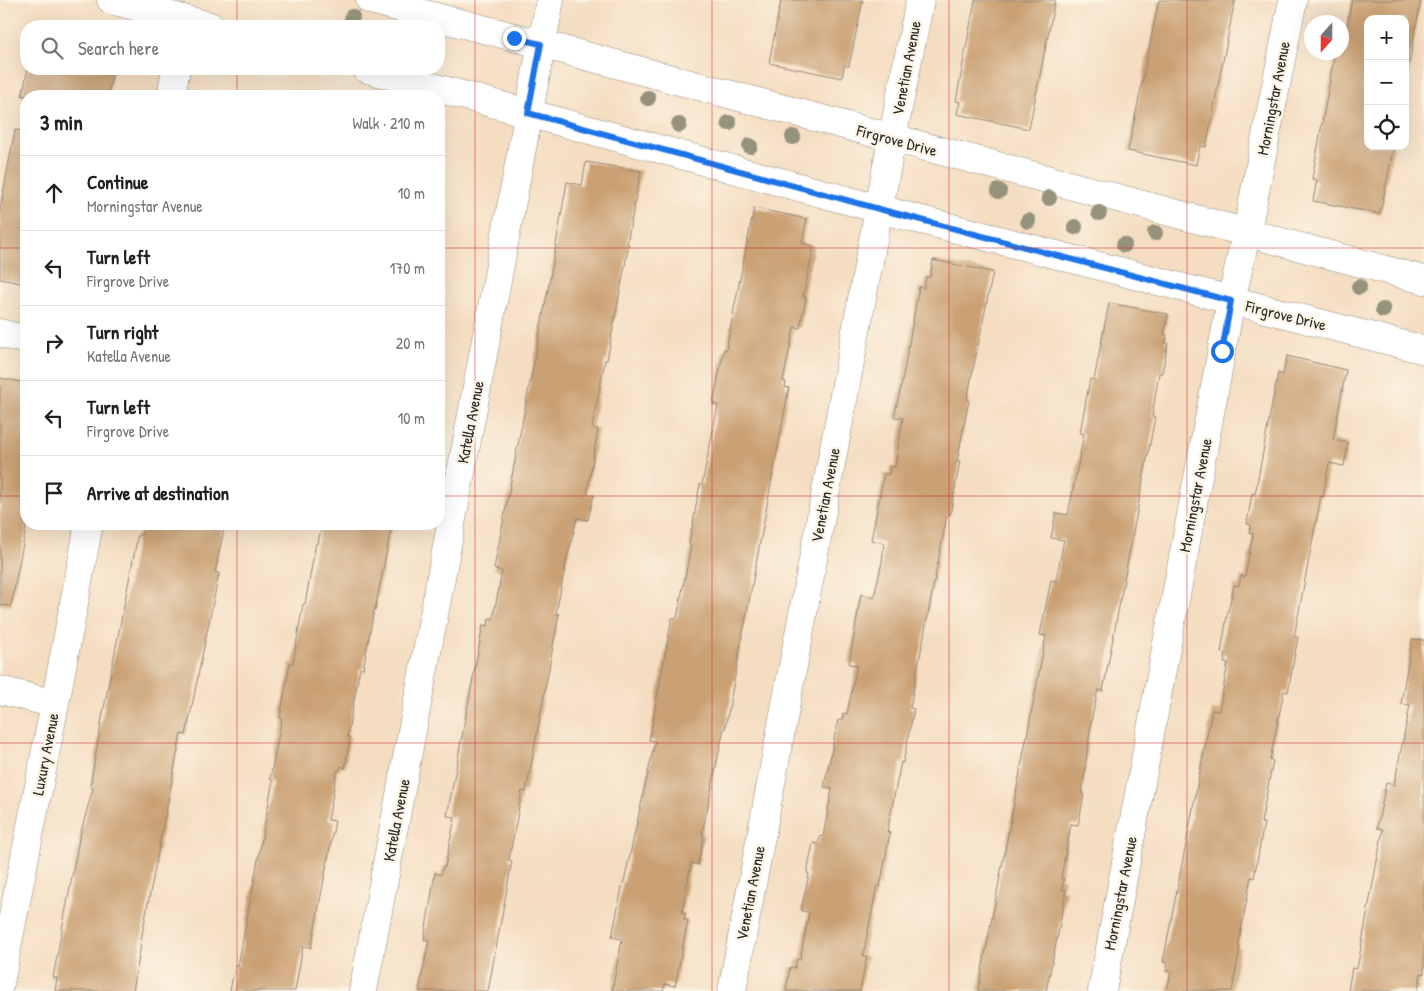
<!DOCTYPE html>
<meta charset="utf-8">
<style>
body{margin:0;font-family:"Patrick Hand",sans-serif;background:#f2f2f2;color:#202124}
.controls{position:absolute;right:15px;top:15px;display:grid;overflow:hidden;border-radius:10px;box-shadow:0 5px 20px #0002}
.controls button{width:45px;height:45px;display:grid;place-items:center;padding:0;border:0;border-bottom:1px solid #e0e0e0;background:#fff;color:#202124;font:25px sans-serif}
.compass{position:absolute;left:1304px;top:15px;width:45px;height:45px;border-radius:50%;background:#fff;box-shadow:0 5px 20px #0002;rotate:201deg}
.stop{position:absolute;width:15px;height:15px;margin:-11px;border:4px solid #1a73e8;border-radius:50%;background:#fff}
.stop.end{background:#1a73e8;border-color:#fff;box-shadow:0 1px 5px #0008}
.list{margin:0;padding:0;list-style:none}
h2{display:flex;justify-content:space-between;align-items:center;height:65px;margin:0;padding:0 20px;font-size:21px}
h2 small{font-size:16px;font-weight:400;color:#757577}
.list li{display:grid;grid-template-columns:32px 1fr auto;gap:15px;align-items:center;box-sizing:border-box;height:75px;padding:0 20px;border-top:1px solid #e0e0e0}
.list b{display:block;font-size:19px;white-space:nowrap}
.list p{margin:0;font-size:16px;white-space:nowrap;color:#757577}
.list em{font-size:16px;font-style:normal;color:#757577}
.icon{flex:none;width:28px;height:28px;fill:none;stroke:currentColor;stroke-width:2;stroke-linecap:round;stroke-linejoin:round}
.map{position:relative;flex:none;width:1424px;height:991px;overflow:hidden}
.search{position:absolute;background:#fff;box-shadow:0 5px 20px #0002;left:20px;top:20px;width:425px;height:55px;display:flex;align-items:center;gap:12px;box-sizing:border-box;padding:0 18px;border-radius:20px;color:#757577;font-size:19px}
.panel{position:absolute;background:#fff;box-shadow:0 5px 20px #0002;left:20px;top:90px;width:425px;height:440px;border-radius:20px}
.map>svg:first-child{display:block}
.building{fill:#caa174}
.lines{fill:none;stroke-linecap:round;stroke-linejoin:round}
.minor-casing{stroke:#908476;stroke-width:29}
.minor{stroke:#fff;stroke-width:28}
.tree{fill:#96937b}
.route{stroke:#1a73e8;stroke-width:6}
.grid{fill:none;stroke:#d62828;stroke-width:1;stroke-opacity:0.55}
.labels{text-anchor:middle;stroke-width:5;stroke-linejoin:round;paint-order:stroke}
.street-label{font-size:16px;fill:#2b2b2b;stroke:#fcf5e5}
</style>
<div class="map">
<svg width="1424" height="991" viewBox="0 0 1424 991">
<rect width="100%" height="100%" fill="#fcf5e5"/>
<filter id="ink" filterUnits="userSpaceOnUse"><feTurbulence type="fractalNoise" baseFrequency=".02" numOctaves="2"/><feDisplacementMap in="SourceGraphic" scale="10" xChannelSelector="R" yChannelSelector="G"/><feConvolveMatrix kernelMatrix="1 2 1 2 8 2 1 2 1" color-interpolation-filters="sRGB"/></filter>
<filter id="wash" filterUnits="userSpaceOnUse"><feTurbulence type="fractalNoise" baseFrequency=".0096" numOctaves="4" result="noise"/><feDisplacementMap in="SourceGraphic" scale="20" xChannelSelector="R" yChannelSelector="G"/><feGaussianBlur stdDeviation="1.12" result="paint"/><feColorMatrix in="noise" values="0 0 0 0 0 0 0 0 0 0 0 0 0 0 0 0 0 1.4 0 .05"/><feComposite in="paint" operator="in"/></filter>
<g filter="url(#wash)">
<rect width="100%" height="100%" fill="#f4ddc1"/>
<g id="blocks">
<path class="building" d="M781,0H863L849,66H844L842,78L769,63Z
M975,0H1055L1029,129L957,114L960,102L956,101Z
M1159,0H1235L1206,147L1200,146L1196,165L1128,151Z
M1352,0H1421L1405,86V19H1368V146H1394L1380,214L1313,201L1317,180L1312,179L1335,52H1342V33L1345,34Z
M28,69H113L108,96H22Z
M15,130L26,131V284L0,279V209Z
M586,162L641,171L627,243L629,244L607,360H605L592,428L598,429L587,494L594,495L588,520L577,518L565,567L556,614H559L526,792L522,791L509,860L512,861L488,991H419L429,940H424L435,873L441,875L443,866L445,867L455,817L447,816L483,625L488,626L489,618L493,619L502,571L494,569L549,284L567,182L582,185Z
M754,208L807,219L802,243L814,246L803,297H806L800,328L794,327L783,381L786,382L785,387L789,388L725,729L724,728L702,834L704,835L698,865L691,863L682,912L685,913L684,920H688L675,986L665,984L663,991H612L622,939L612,937L623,882H624L655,741L649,740L672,618H677L691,546L689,545L700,484L702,485L718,405L713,404L724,349L726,350Z
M933,260L993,272L967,399L969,400L957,461H960L950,515H947L910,708L914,709L903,763L901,762L887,832L890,833L880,887L877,886L863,956H867L860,991H786L790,967L795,968L797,959L800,960L809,912L801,911L809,874L807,873L813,843L818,844L820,836L823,837L832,789L824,787L832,749L838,720L842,721L843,713L847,714L857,665L849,664L861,594L874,597L882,562L884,543L871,540L884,474H889L890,466L895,467L903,418L894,417L901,387L919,287L924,288L926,277H930Z
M1109,303L1168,314L1164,334L1167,335L1165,343H1168L1162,373H1159L1152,417H1155L1103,691L1098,690L1091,721L1082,795H1084L1078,825L1071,824L1061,878L1064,879L1062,889L1066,890L1059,929L1046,991H978L1046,636L1040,635L1051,580L1056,581L1064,540L1051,538L1056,513L1068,515L1084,434L1080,433L1090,379L1094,380Z
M1287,356L1346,370L1333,440L1348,443L1344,466L1329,463L1323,497L1321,496L1294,637H1298L1288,692L1284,691L1270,760L1273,761L1261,823H1264L1254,878L1251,877L1238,947H1240L1232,991H1167L1171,972L1166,971L1168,963L1163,962L1212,710L1219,711L1228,663H1224L1226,654L1221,653L1227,616L1234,585L1239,586L1241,576L1245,577L1253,534L1249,533L1251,525L1247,524L1252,493L1255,494L1278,373L1283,375Z
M0,378L26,383V528L11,606L0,605Z
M144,524H225L215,572L219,573L186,735L181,734L140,945H141L133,991H55L57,978H53L79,839L93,788L90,787L102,718L138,534L141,535Z
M322,524H392L375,610H374L363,669L360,668L347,737H350L345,768L341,766L339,771H337L328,820L335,821L311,948L303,946L295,991H230L235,966H238L273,780L270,779L282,718H280L290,663H293L303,604H305L316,543H318Z
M1412,639L1424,640V974L1421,973L1418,991H1348L1352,968L1357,969L1383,829L1377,828L1386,783L1394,785L1410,705L1401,704Z"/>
</g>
</g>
<g filter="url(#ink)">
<use href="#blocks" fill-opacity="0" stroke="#908476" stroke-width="1"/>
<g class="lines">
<defs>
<path id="minor" d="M111,0L210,26
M370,0L541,44L1424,280
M367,69L879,209L1424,350
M171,96L176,69
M0,333L26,340
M0,690L55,704
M0,983L55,704L89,524
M363,991L550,0
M732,991L892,139L920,0
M1102,991L1231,301L1247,231L1293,0"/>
</defs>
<use href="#minor" class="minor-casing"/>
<use href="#minor" class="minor"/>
</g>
<g class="tree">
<circle cx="352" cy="17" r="8"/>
<circle cx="648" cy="98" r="8"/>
<circle cx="729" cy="123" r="8"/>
<circle cx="679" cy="125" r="8"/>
<circle cx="793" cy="137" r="8"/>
<circle cx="750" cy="146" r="8"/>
<circle cx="999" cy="191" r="8"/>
<circle cx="1049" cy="198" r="8"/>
<circle cx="1099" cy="213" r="8"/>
<circle cx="1028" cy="221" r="8"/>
<circle cx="1075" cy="227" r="8"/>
<circle cx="1155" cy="233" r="8"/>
<circle cx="1124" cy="245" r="8"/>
<circle cx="1359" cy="287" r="8"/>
<circle cx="1383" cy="310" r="8"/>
</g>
</g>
<g class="lines" filter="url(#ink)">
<path class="route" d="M514,38L541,44L528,113L879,209L1231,301L1222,351"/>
</g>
<path class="grid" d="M237,0V26M475,0V991M712,0V991M949,0V991M1187,0V991M237,69V96M0,248H26M439,248H1424M0,496H26M439,496H1424M237,524V991M0,743H1424"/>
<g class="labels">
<g class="street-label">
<text transform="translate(906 68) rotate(-79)" y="6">Venetian Avenue</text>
<text transform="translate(1273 98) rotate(-79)" y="6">Morningstar Avenue</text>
<text transform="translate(897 140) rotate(15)" y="6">Firgrove Drive</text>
<text transform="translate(1286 315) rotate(14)" y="6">Firgrove Drive</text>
<text transform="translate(470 422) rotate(-79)" y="6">Katella Avenue</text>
<text transform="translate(825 495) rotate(-79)" y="6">Venetian Avenue</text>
<text transform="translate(1195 495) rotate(-79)" y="6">Morningstar Avenue</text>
<text transform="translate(45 754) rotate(-79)" y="6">Luxury Avenue</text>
<text transform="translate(396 820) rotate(-79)" y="6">Katella Avenue</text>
<text transform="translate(750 893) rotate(-79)" y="6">Venetian Avenue</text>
<text transform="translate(1120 893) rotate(-79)" y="6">Morningstar Avenue</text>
</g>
</g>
</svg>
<div class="controls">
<button>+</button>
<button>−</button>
<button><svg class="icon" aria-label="locate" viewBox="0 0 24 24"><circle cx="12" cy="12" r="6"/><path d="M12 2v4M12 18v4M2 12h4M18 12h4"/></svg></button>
</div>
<svg class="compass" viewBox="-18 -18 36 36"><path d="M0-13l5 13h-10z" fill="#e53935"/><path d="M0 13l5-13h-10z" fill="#757577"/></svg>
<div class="stop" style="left:1222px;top:351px"></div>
<div class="stop end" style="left:514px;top:38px"></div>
<div class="search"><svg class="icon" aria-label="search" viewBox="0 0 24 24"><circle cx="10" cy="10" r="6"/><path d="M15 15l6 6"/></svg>Search here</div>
<section class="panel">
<h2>3 min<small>Walk · 210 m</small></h2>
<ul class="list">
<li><svg class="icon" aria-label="ahead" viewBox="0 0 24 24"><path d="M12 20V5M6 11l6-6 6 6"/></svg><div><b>Continue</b><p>Morningstar Avenue</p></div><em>10 m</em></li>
<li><svg class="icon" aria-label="left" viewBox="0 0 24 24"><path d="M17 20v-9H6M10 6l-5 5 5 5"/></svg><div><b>Turn left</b><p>Firgrove Drive</p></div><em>170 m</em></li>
<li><svg class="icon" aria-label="right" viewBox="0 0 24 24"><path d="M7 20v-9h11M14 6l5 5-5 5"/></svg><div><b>Turn right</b><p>Katella Avenue</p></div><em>20 m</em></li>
<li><svg class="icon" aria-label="left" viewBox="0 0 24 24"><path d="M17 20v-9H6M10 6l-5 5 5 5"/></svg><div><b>Turn left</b><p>Firgrove Drive</p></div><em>10 m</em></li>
<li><svg class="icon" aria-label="arrive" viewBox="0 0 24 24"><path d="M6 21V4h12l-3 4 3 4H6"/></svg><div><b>Arrive at destination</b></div></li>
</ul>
</section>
</div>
